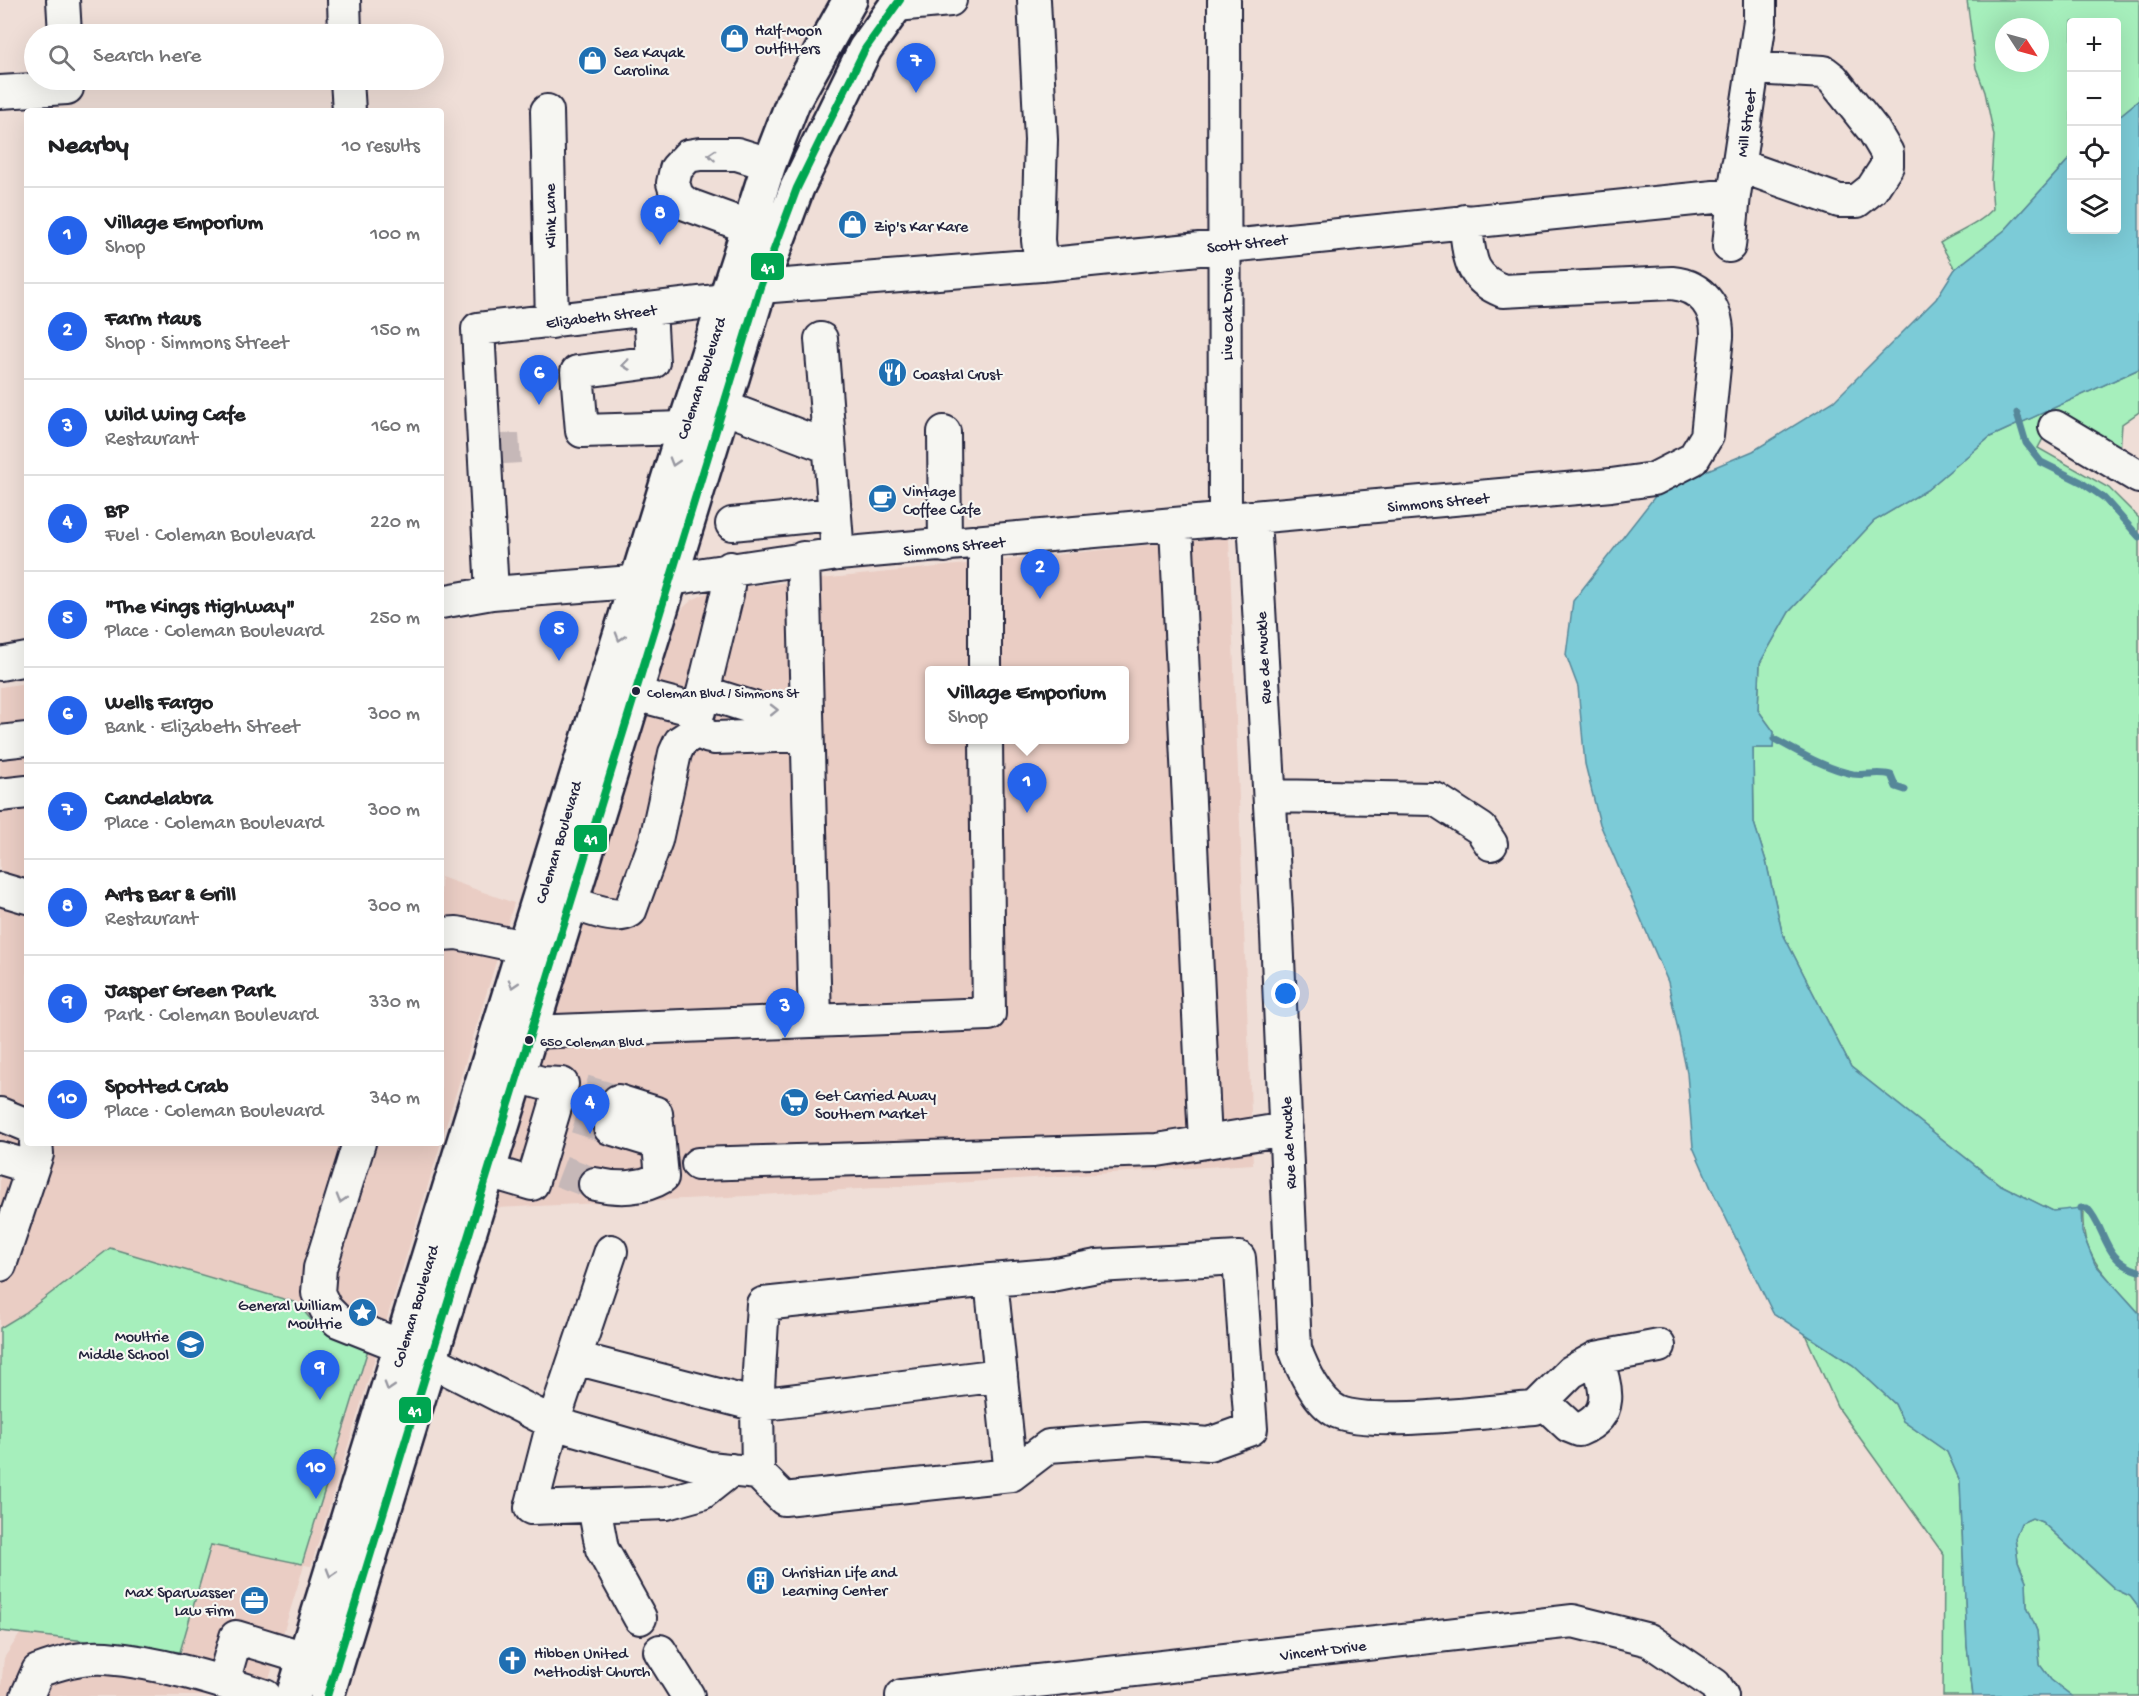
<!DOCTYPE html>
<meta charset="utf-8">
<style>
body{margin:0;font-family:"Gochi Hand",sans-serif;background:#f2f2f2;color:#202124}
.controls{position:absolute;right:18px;top:18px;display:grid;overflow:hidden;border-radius:6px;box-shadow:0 6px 24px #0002}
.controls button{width:54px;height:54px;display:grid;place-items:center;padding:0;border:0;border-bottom:2px solid #e0e0e0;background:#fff;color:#202124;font:30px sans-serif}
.compass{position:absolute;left:1995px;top:18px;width:54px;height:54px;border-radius:50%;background:#fff;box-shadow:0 6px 24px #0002;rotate:126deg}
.you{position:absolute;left:1286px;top:994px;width:21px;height:21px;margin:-15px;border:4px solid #fff;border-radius:50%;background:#1a73e8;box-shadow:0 0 0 9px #1a73e833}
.badge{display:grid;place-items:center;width:39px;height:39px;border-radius:50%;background:#2563eb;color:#fff;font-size:20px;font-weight:700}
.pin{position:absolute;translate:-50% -50px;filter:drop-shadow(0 2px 3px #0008)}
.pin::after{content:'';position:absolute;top:32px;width:21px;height:18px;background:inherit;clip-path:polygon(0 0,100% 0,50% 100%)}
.popup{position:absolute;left:925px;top:666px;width:204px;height:78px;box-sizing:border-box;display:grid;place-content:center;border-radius:6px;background:#fff;filter:drop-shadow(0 2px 4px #0005);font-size:20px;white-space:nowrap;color:#757577}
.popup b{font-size:22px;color:#202124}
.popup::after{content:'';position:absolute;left:50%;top:100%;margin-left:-12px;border:12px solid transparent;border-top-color:#fff}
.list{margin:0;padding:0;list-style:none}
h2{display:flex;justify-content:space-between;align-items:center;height:78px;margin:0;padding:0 24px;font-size:26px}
h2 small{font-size:20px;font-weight:400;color:#757577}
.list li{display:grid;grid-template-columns:39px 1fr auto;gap:18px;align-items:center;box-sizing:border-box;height:96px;padding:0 24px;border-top:2px solid #e0e0e0}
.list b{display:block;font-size:22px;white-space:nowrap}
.list p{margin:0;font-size:20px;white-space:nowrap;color:#757577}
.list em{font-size:20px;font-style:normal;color:#757577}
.icon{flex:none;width:33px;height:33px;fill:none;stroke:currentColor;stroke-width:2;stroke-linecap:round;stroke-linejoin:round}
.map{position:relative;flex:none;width:2139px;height:1696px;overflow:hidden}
.search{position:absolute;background:#fff;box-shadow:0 6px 24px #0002;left:24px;top:24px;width:420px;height:66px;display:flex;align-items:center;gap:15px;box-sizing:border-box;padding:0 21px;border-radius:33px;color:#757577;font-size:22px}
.panel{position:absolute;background:#fff;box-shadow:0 6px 24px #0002;left:24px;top:108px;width:420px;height:1038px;border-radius:6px}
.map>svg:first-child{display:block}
.built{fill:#eacdc4;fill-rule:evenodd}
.green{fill:#a6efbc;stroke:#64887c;stroke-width:1.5;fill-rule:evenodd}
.water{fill:#7bcbd7;stroke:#578799;stroke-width:1.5}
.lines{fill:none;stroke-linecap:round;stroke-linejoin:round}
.stream{stroke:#578799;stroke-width:7}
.minor-tunnel{stroke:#c6b8b8;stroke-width:32;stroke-dasharray:32 16;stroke-linecap:butt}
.minor-casing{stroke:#22223b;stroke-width:36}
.major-casing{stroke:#22223b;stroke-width:38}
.minor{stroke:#f6f6f2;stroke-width:32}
.major{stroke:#f6f6f2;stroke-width:33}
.bus-1-casing{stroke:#f6f6f2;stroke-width:12}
.bus-1{stroke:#00a651;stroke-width:8}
.oneway{stroke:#9797a0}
.bus-dot{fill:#22223b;stroke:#f6f6f2;stroke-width:2}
.labels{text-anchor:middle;stroke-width:4.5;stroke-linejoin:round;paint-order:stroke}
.bus-label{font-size:14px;fill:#22223b;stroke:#f6f6f2;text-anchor:start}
.poi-label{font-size:16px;fill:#22223b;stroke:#f6f6f2;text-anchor:start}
.street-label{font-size:16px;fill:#22223b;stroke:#f6f6f2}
.line-badge{stroke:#f6f6f2;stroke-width:2}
.badge-label{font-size:16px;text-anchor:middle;font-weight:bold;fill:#fff}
</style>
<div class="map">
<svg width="2139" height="1696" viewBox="0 0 2139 1696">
<rect width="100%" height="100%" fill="#efded7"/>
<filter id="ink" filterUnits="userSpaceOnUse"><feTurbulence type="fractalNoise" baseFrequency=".0167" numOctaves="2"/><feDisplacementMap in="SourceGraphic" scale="12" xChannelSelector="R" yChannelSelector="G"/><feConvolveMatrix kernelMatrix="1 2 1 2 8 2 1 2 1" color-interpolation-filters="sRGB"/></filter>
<g filter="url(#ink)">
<path class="built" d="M1229,537L1253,1164L747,1196L496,1208L675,624L683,608L692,600L713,590ZM930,670H1124V740H930Z
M27,683V1143H441L311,1566L304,1565L264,1696H0L4,1658L20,1634L0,1631V687Z
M441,877L514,903L441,1142Z"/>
<path class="green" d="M1967,0H2139V100L2117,118L2116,22H2072L2071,157L2005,230L1955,269L1940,243C1959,231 1977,226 1993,209L1991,181L1994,136L1985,92L1976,68ZM2004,27H2040V63H2004Z
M2139,369V412L2122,424L2120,452L2055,416L2038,448L2109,488L2139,518V1313C2111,1280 2080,1259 2083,1212L2053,1211L1999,1184L1851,1067L1782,932L1766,861L1754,823L1753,748H1773L1774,732L1758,710L1760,663L1789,612L1874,521L1927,490L1990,437Z
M110,1248L297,1303L313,1322L316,1314L369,1346L302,1564L211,1545L180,1652L0,1631V1328L25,1313Z
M1805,1334L1853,1365L1895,1404L1903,1421L1947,1452L1960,1481L1967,1646L1973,1696H1943L1944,1555L1837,1406Z
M2032,1518L2042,1522L2115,1589L2130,1596L2139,1608V1696H2072L2051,1680L2040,1665L2037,1631L2027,1607L2026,1581L2018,1562L2015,1538L2021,1523Z"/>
<path class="water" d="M2139,100V369L1990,437L1927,490L1874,521L1789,612L1760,663L1758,710L1774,732L1773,748H1753L1754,823L1766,861L1782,932L1851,1067L1999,1184L2053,1211L2081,1208L2082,1232L2095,1264L2139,1313V1608L2130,1596L2115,1589L2042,1522L2032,1518L2021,1523L2015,1538L2018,1562L2026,1581L2027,1607L2037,1631L2040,1665L2051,1680L2072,1696H1973L1967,1646L1960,1481L1947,1452L1903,1421L1895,1404L1853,1365L1773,1313L1711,1188L1693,1147L1687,1073L1668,982L1600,824L1585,764L1578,687L1566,655L1573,601L1660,490L1753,451L1834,401L1936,299L1955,269L2005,230L2071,157L2072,230H2116L2117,118Z"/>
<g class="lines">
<path class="stream" d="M2017,413L2026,443L2041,462L2081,482L2104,498L2139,537
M1774,739C1799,752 1826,769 1853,774C1866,776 1878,771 1891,775L1896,787L1905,790
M2081,1208H2087C2107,1229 2102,1260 2139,1271"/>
<path class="minor-tunnel" d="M503,434L505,464
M584,1091L618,1101
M576,1117L610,1128
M561,1171L595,1184"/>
<defs>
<path id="minor" d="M63,0L65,34
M344,0L345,34
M1034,0L1041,140L1038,240L1041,265
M1224,0L1225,521
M896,5L950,0
M347,80L349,111
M0,92L67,88
M547,111L552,322
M1738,165L1839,201H1857L1872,189L1887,166V153L1874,131L1833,79L1824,72L1753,68
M749,227L686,204L677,196L673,183L676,169L688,156L700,154H737L769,164
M1729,246L1734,195L1760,21V0
M760,287L1041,265L1734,195
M650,310L653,362L577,372L582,431L684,428
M821,339L838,554
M723,407L829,447
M2055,427L2139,477
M944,432L945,546
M1254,518L1276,912L1295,1349C1302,1368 1318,1403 1338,1412C1374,1427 1491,1411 1535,1408L1571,1372L1596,1358L1659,1346
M732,524L833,514
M1176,526L1205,1142
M985,542V670
M803,558L815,1021
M730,568L727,594L697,717C698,730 700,736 714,738L807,735
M492,593L478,329L725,300
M441,602L492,593L670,579L838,554L1611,485L1654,479L1693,459L1707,436L1717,337C1718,308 1702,286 1672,283L1503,291C1467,277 1470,255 1465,221
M0,664L27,659
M703,692L760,710L806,709
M635,694L699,711
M0,742L27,739
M0,795L27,792
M1270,796L1435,799L1481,829L1491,844
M0,889L27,897
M571,903C587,907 615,921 630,911L656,840L675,753L680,742L698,730
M441,934L457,933L524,947
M531,1032L989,1014L986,740
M0,1114L27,1125
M610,1128L659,1143
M359,1143L320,1268L318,1293L326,1309L338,1321L401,1346
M0,1158L17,1163L30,1174
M698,1164L1157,1150L1286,1129
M488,1171L532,1184L562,1084L542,1083L517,1076
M595,1184C617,1189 643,1189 662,1177L656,1113L618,1101
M0,1265L37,1154L36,1143
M991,1280L1051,1275L1097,1266L1239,1258L1251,1429L1209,1444L1144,1439L1049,1446L1011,1475
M575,1358L757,1405L763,1304L991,1280L1011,1475L784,1499L758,1473L709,1468L553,1423L531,1508L666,1503L702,1493L731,1470
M430,1360L553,1423L611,1251
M1542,1401L1569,1426L1579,1430C1615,1415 1607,1388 1596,1358
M758,1473L757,1405L1001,1375
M594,1506L602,1549L640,1618
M660,1651L688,1696
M223,1682L236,1637L305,1658
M27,1696L38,1671C59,1663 83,1656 106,1658C159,1662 214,1679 265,1696
M902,1696L1573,1621L1649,1640L1715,1685L1722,1696"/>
<path id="major" d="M293,1696L684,428L769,164L793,102L850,0
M327,1696L760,287L797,188L865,49L900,0"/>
</defs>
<use href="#minor" class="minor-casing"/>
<use href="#major" class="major-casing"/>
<use href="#minor" class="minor"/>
<use href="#major" class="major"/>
<defs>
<path id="bus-1" d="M327,1696L760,287L797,188L865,49L900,0"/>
</defs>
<use href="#bus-1" class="bus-1-casing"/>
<use href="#bus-1" class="bus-1"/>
</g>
<defs><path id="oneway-chevron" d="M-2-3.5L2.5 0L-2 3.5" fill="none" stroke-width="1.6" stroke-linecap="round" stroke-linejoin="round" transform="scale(1.5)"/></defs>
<g class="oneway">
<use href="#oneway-chevron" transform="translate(712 155) rotate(-176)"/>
<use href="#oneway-chevron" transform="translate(626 365) rotate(173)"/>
<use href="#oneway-chevron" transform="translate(674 462) rotate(107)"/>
<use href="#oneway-chevron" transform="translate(620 637) rotate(107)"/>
<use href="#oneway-chevron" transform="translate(774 710) rotate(-1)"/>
<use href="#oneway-chevron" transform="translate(513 984) rotate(107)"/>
<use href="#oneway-chevron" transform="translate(341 1199) rotate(107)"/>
<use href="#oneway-chevron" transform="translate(389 1387) rotate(107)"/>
<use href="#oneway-chevron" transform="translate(331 1573) rotate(107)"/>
</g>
</g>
<defs>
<symbol id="shop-disc" viewBox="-11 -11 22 22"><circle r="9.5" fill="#1f6fb2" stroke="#f6f6f2"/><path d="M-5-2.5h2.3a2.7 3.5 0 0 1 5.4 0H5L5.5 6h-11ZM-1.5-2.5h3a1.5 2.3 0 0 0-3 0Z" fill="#fff"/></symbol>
<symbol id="restaurant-disc" viewBox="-11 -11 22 22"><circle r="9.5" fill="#1f6fb2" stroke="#f6f6f2"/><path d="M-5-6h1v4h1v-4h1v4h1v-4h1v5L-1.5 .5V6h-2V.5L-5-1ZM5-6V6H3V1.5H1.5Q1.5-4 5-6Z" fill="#fff"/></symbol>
<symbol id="cafe-disc" viewBox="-11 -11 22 22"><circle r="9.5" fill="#1f6fb2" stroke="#f6f6f2"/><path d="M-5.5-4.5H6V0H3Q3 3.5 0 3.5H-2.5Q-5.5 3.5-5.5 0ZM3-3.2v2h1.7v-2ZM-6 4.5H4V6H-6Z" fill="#fff"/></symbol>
<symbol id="supermarket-disc" viewBox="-11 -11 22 22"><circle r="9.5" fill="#1f6fb2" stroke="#f6f6f2"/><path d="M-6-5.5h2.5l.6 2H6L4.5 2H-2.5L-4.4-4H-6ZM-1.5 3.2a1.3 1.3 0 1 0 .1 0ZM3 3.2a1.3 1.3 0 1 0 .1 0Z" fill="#fff"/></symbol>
<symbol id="sight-disc" viewBox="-11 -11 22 22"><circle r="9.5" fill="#1f6fb2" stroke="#f6f6f2"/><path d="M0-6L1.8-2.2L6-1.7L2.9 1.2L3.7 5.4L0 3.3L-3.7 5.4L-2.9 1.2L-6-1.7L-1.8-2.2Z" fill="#fff"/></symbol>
<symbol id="school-disc" viewBox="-11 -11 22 22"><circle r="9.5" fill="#1f6fb2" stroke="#f6f6f2"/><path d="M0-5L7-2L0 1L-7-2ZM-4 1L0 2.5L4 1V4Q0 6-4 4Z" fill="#fff"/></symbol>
<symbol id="building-disc" viewBox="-11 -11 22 22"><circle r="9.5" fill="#1f6fb2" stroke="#f6f6f2"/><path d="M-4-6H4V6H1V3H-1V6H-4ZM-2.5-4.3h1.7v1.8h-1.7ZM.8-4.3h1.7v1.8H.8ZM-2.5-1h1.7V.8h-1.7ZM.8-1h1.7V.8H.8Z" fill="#fff"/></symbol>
<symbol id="office-disc" viewBox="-11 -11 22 22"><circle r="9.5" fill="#1f6fb2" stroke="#f6f6f2"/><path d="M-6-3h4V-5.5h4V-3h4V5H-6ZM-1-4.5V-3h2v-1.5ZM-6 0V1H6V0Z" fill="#fff"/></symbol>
<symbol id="church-disc" viewBox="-11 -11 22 22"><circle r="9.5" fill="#1f6fb2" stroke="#f6f6f2"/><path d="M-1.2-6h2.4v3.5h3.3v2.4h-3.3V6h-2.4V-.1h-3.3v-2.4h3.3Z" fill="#fff"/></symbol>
</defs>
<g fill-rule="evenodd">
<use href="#shop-disc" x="718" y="22" width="33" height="33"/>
<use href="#shop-disc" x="576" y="44" width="33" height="33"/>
<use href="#shop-disc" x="836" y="208" width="33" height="33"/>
<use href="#restaurant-disc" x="876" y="356" width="33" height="33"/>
<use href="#cafe-disc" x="866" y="482" width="33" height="33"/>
<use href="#supermarket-disc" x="778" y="1086" width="33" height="33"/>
<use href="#sight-disc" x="346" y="1296" width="33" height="33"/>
<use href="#school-disc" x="174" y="1328" width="33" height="33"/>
<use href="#building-disc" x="744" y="1564" width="33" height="33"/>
<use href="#office-disc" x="238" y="1584" width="33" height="33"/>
<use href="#church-disc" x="496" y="1644" width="33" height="33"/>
</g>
<g class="bus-dot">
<circle cx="636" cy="691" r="5"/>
<circle cx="529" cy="1040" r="5"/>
</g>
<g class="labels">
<g class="bus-label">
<text x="647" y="697">Coleman Blvd / Simmons St</text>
<text x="540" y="1046">650 Coleman Blvd</text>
</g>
<g class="poi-label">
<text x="755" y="35">Half-Moon<tspan x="755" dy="18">Outfitters</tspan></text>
<text x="614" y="57">Sea Kayak<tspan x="614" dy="18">Carolina</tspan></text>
<text x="874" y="231">Zip's Kar Kare</text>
<text x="913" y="379">Coastal Crust</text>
<text x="903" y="496">Vintage<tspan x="903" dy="18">Coffee Cafe</tspan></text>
<text x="815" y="1100">Get Carried Away<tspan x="815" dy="18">Southern Market</tspan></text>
<text x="342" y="1310" text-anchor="end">General William<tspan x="342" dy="18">Moultrie</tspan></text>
<text x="169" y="1341" text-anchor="end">Moultrie<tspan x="169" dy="18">Middle School</tspan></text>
<text x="782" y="1577">Christian Life and<tspan x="782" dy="18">Learning Center</tspan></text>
<text x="234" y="1597" text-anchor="end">Max Sparwasser<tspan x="234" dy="18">Law Firm</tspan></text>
<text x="534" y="1658">Hibben United<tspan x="534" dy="18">Methodist Church</tspan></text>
</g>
<g class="street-label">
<text transform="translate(1745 123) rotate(-82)" y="6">Mill Street</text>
<text transform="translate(549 216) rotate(-91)" y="6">Klink Lane</text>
<text transform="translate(1247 242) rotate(-6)" y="6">Scott Street</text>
<text transform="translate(1226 314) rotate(-90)" y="6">Live Oak Drive</text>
<text transform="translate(601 315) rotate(-7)" y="6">Elizabeth Street</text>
<text transform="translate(700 378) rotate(-72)" y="6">Coleman Boulevard</text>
<text transform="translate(1438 501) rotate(-5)" y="6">Simmons Street</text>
<text transform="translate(954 545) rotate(-5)" y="6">Simmons Street</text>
<text transform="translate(1262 658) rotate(-93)" y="6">Rue de Muckle</text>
<text transform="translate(557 842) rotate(-73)" y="6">Coleman Boulevard</text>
<text transform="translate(1287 1143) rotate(-93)" y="6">Rue de Muckle</text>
<text transform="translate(414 1306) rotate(-73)" y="6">Coleman Boulevard</text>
<text transform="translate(1323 1649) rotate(-7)" y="6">Vincent Drive</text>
</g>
</g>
<g class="line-badge">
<rect x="750" y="252" width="35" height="29" rx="6" fill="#00a651"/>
<rect x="573" y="824" width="35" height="29" rx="6" fill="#00a651"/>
<rect x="398" y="1396" width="34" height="28" rx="6" fill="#00a651"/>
</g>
<g class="badge-label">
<text x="768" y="273">41</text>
<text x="591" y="844">41</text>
<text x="415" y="1416">41</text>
</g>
</svg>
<div class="controls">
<button>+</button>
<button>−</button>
<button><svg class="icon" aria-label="locate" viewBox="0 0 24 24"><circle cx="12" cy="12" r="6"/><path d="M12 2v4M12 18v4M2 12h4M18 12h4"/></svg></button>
<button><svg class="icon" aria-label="layers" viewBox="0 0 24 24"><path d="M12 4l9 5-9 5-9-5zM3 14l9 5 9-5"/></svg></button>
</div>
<svg class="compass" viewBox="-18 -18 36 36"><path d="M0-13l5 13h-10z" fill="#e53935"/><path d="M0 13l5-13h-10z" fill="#757577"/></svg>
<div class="you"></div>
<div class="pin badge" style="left:1027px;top:813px">1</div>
<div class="popup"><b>Village Emporium</b>Shop</div>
<div class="pin badge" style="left:1040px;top:599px">2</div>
<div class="pin badge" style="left:785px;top:1038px">3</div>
<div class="pin badge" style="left:590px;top:1134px">4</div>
<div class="pin badge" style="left:559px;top:661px">5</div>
<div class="pin badge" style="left:539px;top:405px">6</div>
<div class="pin badge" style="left:916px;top:93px">7</div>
<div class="pin badge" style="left:660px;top:245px">8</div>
<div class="pin badge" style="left:320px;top:1400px">9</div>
<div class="pin badge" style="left:316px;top:1499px">10</div>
<div class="search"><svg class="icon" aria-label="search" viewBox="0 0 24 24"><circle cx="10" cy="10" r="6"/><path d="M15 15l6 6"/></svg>Search here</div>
<section class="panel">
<h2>Nearby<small>10 results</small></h2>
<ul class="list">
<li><span class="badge">1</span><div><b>Village Emporium</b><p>Shop</p></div><em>100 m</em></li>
<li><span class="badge">2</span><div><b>Farm Haus</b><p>Shop · Simmons Street</p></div><em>150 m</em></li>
<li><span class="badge">3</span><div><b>Wild Wing Cafe</b><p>Restaurant</p></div><em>160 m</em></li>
<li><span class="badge">4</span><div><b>BP</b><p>Fuel · Coleman Boulevard</p></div><em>220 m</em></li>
<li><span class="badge">5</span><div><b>&quot;The Kings Highway&quot;</b><p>Place · Coleman Boulevard</p></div><em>250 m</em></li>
<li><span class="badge">6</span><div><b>Wells Fargo</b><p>Bank · Elizabeth Street</p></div><em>300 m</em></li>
<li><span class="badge">7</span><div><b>Candelabra</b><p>Place · Coleman Boulevard</p></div><em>300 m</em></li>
<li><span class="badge">8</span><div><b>Arts Bar &amp; Grill</b><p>Restaurant</p></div><em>300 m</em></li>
<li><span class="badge">9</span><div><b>Jasper Green Park</b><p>Park · Coleman Boulevard</p></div><em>330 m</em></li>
<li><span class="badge">10</span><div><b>Spotted Crab</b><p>Place · Coleman Boulevard</p></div><em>340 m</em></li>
</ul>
</section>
</div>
